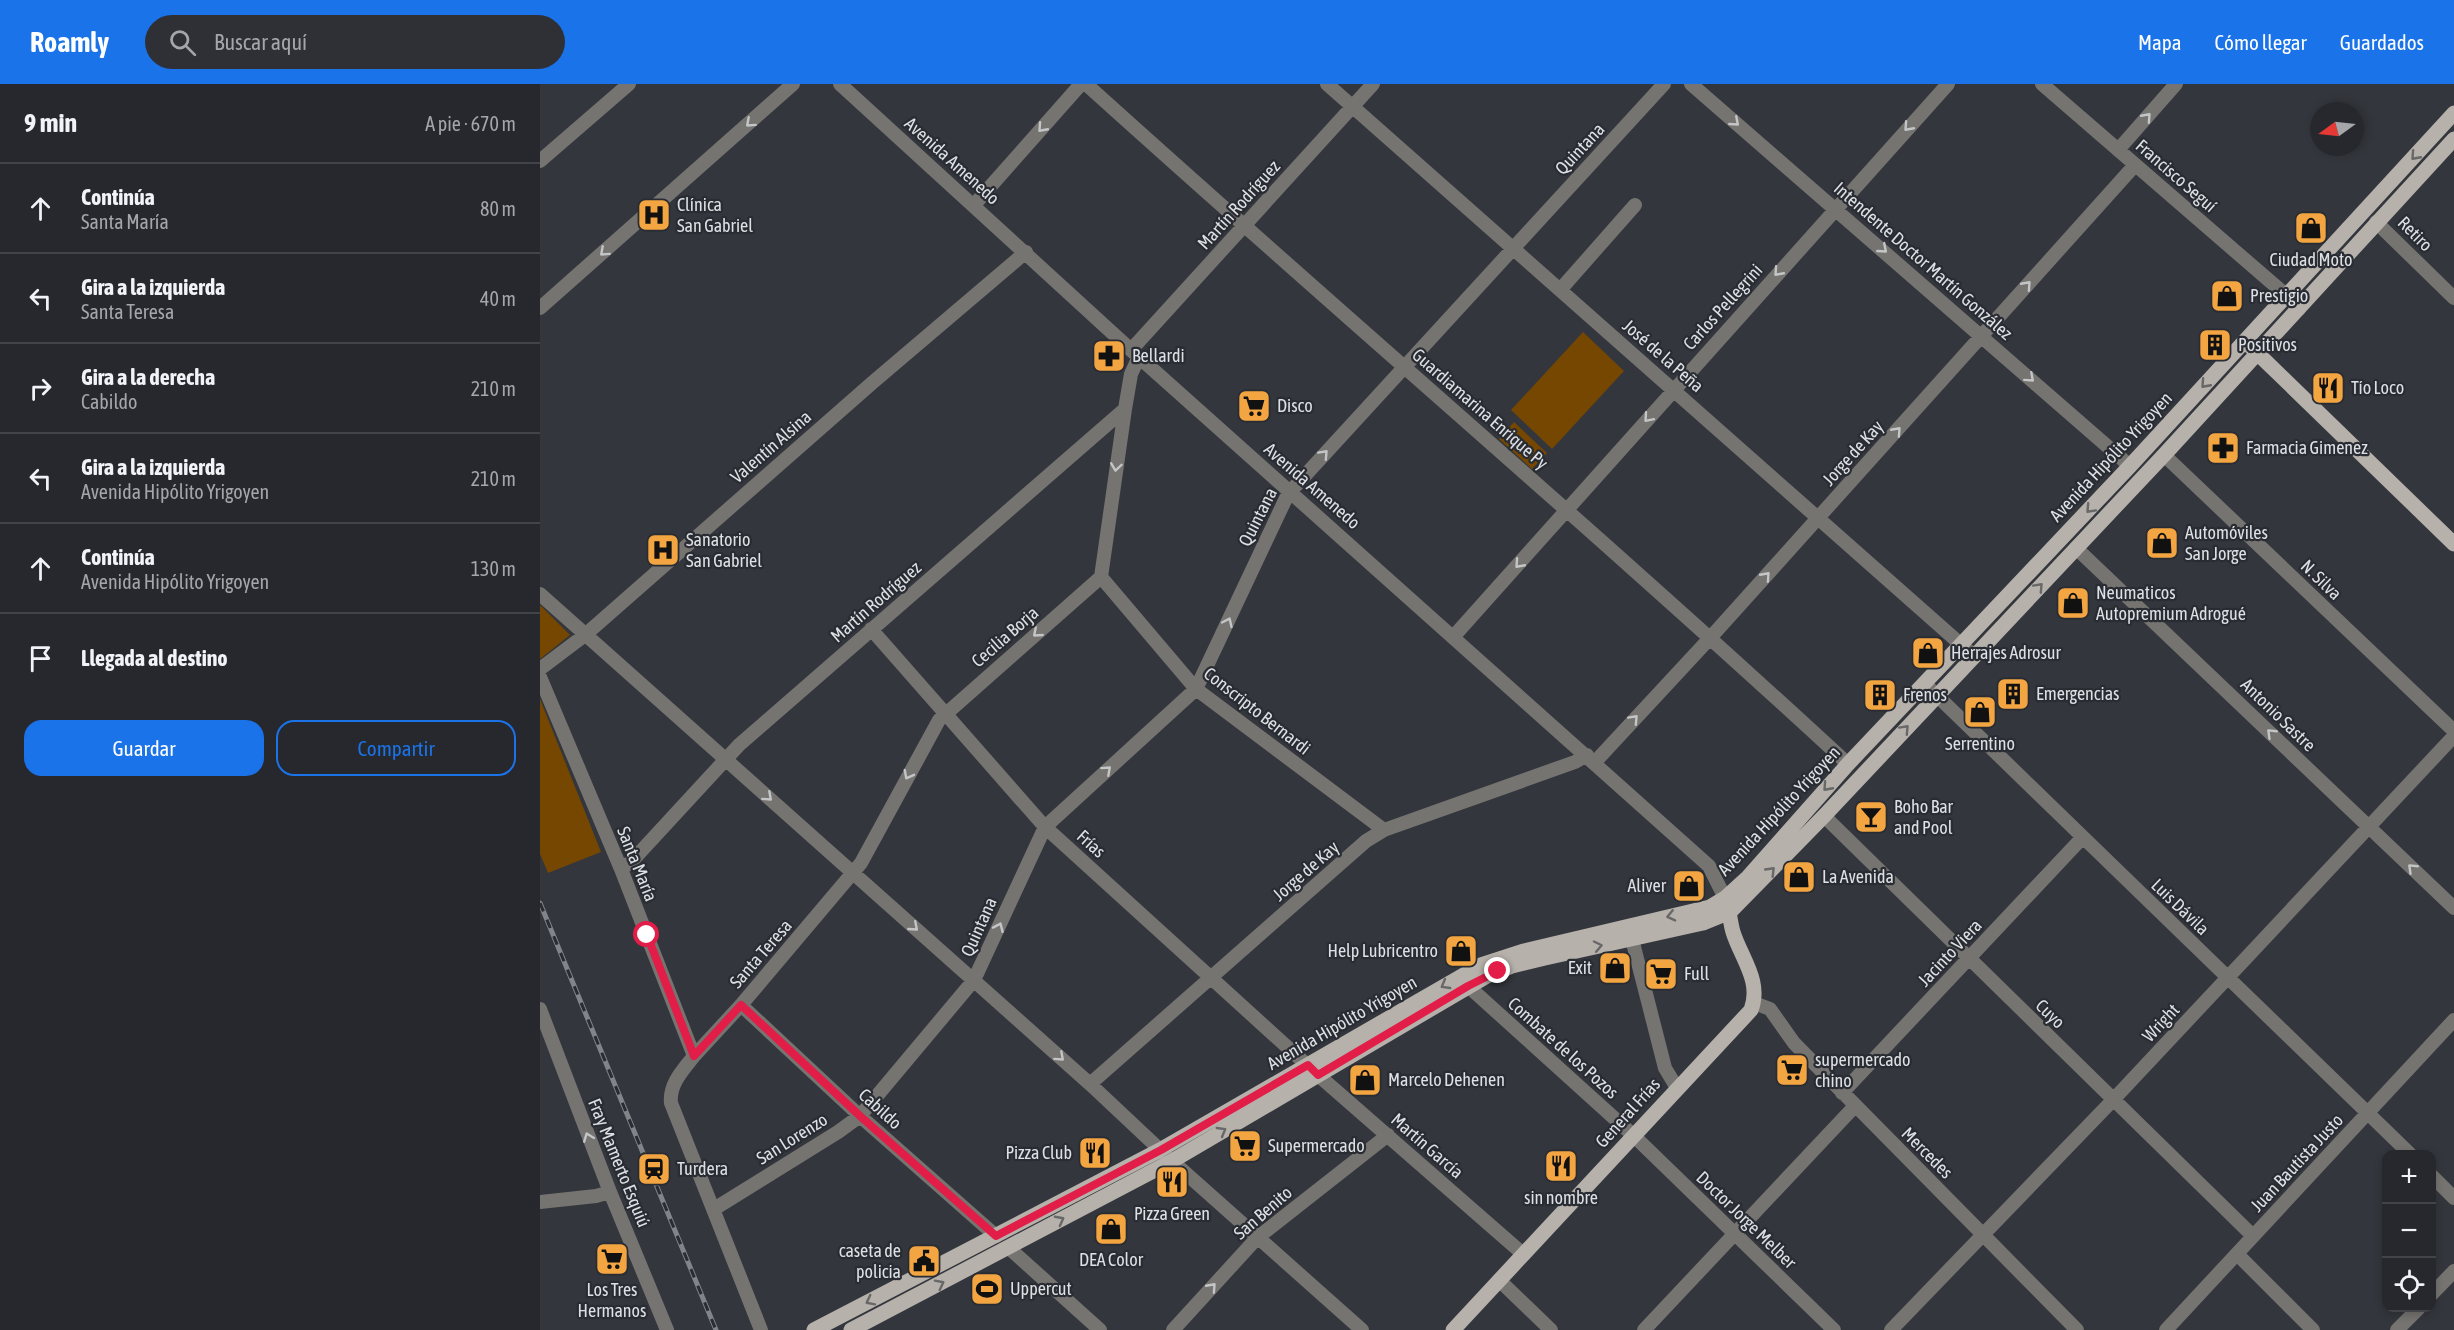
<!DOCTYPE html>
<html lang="es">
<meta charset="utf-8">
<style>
body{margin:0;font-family:"Asap Condensed",sans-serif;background:#2e3035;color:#f1f3f6}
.controls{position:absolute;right:18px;bottom:18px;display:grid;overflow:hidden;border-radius:12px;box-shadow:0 3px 9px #0003}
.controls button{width:54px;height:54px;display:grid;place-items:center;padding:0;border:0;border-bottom:2px solid #424449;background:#26282d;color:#f1f3f6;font:30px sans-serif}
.compass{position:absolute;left:1770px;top:18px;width:54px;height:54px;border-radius:50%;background:#26282d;box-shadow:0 3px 9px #0003;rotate:255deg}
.stop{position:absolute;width:18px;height:18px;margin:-14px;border:4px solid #e11d48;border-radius:50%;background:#fff}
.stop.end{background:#e11d48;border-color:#fff;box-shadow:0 2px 6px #0008}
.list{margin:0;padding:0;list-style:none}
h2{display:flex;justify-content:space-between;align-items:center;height:78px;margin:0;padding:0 24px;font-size:26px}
h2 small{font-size:20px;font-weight:400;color:#a4a6aa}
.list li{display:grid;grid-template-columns:39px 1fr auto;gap:18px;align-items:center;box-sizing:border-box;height:90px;padding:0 24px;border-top:2px solid #424449}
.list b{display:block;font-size:22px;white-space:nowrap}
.list p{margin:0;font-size:20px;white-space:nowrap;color:#a4a6aa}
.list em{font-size:20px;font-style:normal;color:#a4a6aa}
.actions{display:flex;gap:12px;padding:18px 24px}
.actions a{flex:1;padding:14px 0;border:2px solid #1a73e8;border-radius:18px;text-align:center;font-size:21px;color:#1a73e8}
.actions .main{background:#1a73e8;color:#fff}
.icon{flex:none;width:33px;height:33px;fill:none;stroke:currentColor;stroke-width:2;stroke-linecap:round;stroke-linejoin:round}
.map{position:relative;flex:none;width:1914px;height:1246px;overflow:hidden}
header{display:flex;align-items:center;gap:36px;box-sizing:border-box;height:84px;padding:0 30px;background:#1a73e8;color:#fff}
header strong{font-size:28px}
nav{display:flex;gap:33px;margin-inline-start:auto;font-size:21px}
.search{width:420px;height:54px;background:#2e3035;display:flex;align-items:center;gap:15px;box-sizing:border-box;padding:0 21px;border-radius:33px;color:#a4a6aa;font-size:22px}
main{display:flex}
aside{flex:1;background:#26282d}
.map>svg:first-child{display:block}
.green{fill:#754700}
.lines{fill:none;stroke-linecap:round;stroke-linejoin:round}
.minor{stroke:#767471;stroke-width:14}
.major{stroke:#b6b1ab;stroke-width:15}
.rail-casing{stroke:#818489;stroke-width:5}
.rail{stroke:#292c32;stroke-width:3;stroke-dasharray:9;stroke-linecap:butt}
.oneway{stroke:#c3c5c7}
.oneway2{stroke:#686868}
.route{stroke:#e11d48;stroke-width:8}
.labels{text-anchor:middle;stroke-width:4.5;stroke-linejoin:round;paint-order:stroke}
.street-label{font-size:18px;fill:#dde0e4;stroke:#292c32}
.poi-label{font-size:18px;fill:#dde0e4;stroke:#292c32;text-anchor:start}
</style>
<header>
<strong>Roamly</strong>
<div class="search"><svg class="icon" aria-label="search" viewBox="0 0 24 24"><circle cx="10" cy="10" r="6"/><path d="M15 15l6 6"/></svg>Buscar aquí</div>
<nav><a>Mapa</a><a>Cómo llegar</a><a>Guardados</a></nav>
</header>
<main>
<aside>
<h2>9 min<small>A pie · 670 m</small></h2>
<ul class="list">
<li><svg class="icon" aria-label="ahead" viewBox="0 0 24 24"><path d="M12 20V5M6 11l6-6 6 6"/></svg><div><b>Continúa</b><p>Santa María</p></div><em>80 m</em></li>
<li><svg class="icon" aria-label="left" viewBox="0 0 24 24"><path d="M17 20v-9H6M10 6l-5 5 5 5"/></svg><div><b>Gira a la izquierda</b><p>Santa Teresa</p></div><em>40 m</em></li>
<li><svg class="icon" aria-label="right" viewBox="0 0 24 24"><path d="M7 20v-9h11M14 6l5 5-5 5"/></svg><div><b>Gira a la derecha</b><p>Cabildo</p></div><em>210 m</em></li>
<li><svg class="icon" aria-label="left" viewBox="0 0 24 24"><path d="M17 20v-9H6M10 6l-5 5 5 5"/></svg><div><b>Gira a la izquierda</b><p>Avenida Hipólito Yrigoyen</p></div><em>210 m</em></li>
<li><svg class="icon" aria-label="ahead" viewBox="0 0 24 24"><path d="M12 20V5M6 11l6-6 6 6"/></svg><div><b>Continúa</b><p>Avenida Hipólito Yrigoyen</p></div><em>130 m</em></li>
<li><svg class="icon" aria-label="arrive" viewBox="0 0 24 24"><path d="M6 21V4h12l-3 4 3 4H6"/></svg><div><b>Llegada al destino</b></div></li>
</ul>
<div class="actions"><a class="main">Guardar</a><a>Compartir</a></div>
</aside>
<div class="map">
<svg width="1914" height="1246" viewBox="0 0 1914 1246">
<rect width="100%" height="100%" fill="#33363c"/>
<path class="green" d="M1043,248L1084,287L1012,365L971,326Z
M974,338L1007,369L992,385L959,355Z
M0,521L30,551L0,575Z
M0,615L61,768L8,789L0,770Z"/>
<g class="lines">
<path class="minor" d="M300,0L591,266L1169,782L1185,814
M546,0C798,228 1058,449 1308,680
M787,0L1434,572
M1151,0L1590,382
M1502,0L1747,212L1759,225
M1578,66L1636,0
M0,77L89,0
M434,121L541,0
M1836,138L1914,214
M1020,206L1095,121
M0,224L253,0
M591,266L833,0
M1624,371L1914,647
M1536,464L1914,824
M561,493L656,605L844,746
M0,510L550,1000L632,1077L822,1246
M331,545L505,743L778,991L983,1170
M914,552L1408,0
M0,585L45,551L332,299L486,168
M0,593L81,785L154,972C143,986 129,1000 131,1019L221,1246
M1385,600L1870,1070
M1055,678L1171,553L1595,81
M1284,732L1713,1152
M81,785L92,777L199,661L585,325L591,290L599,273
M1092,855L1125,984L1137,1004
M928,902L1094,1052L1294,1246
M1214,919L1230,925L1254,959L1537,1246
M201,921L320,1032L456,1152
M0,925L70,1108L127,1246
M154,972L201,921L321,779L399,636L561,493L585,325
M550,1000L826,757L844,746L1035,678L1047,671
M1302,1009L1543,753
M1892,1092L1914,1114
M0,1118L56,1112L70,1108
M174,1125L298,1048L320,1032L434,896L505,743L656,605L748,410L1124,0
M469,1164L560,1246
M1697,1170L1773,1246
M959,1196L1011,1246
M1892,1210L1914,1187
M633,1246L717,1154L848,1051
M1104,1246L1315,1022
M1351,1246L1573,1016L1914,652
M1626,1246L1914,936
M1857,1246L1879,1224"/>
<path class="major" d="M1711,263L1914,460
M274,1246L620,1066L941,881L984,867L1170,823L1185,814L1208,793L1308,680L1590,382L1914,29
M311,1246L632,1077L947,892L972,882L1005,874L1163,839L1190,828L1284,732L1624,371L1914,55
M913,1246L1211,926C1222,897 1201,874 1193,848C1190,838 1190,829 1187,819"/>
<defs>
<path id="rail" d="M0,819L176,1246"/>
</defs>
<use href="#rail" class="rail-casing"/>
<use href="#rail" class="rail"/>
</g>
<defs><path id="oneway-chevron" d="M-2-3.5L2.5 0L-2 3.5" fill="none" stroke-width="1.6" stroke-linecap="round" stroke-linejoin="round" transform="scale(1.5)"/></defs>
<g class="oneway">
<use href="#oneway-chevron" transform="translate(1607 33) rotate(-48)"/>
<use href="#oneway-chevron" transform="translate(1195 38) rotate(41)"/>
<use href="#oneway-chevron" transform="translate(210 39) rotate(138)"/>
<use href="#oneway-chevron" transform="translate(1368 43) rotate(132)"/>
<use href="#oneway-chevron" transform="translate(502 44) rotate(132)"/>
<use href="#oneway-chevron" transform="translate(1343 165) rotate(41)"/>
<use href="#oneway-chevron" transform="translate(64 168) rotate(138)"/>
<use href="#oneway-chevron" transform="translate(1238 188) rotate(132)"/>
<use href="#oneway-chevron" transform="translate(1487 201) rotate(-48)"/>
<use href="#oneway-chevron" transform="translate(1490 294) rotate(42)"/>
<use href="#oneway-chevron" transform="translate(1108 334) rotate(131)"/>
<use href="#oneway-chevron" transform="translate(1357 347) rotate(-48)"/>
<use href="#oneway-chevron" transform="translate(784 370) rotate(-47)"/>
<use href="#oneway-chevron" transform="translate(576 383) rotate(98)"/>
<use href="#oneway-chevron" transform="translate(979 480) rotate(132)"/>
<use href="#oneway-chevron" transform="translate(1226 492) rotate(-48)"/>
<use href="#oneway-chevron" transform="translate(688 538) rotate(-65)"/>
<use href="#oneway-chevron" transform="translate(497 549) rotate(139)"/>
<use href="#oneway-chevron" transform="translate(1094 635) rotate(-47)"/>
<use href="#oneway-chevron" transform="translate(1731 649) rotate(-136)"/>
<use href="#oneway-chevron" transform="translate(567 686) rotate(-42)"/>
<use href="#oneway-chevron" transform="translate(368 691) rotate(118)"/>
<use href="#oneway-chevron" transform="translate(228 713) rotate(42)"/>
<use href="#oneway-chevron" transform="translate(1872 784) rotate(-136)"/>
<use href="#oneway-chevron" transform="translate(374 843) rotate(41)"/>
<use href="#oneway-chevron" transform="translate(459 843) rotate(-66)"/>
<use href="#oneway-chevron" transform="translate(520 973) rotate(42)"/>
<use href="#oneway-chevron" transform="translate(48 1053) rotate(-111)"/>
<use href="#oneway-chevron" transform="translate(672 1203) rotate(-48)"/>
</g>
<g class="oneway2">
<use href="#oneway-chevron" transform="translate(1875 72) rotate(132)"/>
<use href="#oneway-chevron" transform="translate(1665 300) rotate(132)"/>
<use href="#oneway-chevron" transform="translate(1550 425) rotate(133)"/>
<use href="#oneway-chevron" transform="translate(1499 503) rotate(-47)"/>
<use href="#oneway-chevron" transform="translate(1365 645) rotate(-47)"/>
<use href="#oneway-chevron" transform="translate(1287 703) rotate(132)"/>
<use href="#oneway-chevron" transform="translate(1231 787) rotate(-46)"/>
<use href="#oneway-chevron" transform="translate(1131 832) rotate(167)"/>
<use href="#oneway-chevron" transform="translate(1058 862) rotate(-12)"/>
<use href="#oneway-chevron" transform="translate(905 901) rotate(150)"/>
<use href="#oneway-chevron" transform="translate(682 1047) rotate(-30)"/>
<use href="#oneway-chevron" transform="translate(520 1136) rotate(-28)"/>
<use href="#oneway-chevron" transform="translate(400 1200) rotate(-27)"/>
<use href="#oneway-chevron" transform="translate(330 1217) rotate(153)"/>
</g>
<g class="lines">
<path class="route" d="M107,851L154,972L201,921L320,1032L456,1152L621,1066L768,981L778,991L928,902L958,887"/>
</g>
<defs>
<symbol id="hospital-square" viewBox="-11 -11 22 22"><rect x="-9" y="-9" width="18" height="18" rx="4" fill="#f2a541" stroke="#292c32"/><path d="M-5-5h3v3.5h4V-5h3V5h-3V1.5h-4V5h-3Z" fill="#111"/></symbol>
<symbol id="shop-square" viewBox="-11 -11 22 22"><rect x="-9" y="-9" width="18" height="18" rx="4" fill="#f2a541" stroke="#292c32"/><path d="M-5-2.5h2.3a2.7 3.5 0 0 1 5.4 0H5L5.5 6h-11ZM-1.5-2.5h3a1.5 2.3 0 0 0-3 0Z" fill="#111"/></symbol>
<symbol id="building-square" viewBox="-11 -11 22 22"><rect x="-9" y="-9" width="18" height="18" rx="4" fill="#f2a541" stroke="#292c32"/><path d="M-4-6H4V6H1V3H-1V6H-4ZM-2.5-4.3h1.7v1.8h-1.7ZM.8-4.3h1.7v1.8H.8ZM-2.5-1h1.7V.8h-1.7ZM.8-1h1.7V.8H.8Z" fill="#111"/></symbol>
<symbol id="pharmacy-square" viewBox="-11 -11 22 22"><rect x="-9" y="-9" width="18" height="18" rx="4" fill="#f2a541" stroke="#292c32"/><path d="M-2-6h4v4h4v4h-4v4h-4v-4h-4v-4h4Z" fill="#111"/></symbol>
<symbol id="restaurant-square" viewBox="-11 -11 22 22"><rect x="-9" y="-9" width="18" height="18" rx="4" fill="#f2a541" stroke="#292c32"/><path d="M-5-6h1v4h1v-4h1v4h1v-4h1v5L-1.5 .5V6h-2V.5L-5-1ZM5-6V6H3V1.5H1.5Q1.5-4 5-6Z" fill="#111"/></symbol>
<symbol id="supermarket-square" viewBox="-11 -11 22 22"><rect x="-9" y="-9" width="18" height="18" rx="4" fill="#f2a541" stroke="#292c32"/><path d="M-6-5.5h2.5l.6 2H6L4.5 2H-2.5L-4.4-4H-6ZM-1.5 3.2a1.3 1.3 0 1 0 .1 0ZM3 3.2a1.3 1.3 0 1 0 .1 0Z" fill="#111"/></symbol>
<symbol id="bar-square" viewBox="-11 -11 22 22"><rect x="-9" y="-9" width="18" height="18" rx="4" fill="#f2a541" stroke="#292c32"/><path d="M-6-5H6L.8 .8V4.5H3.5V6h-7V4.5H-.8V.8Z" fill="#111"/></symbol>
<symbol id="station-square" viewBox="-11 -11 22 22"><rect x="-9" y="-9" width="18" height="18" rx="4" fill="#f2a541" stroke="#292c32"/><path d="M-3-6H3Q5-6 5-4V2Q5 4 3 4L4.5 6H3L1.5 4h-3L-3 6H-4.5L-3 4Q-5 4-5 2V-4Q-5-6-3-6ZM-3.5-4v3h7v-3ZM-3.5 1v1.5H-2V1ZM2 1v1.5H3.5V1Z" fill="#111"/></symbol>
<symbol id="civic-square" viewBox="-11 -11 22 22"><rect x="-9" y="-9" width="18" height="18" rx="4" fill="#f2a541" stroke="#292c32"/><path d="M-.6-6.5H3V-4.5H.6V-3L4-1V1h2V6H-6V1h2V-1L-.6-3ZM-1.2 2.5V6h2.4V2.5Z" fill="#111"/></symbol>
<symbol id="stadium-square" viewBox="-11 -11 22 22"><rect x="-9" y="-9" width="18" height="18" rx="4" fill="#f2a541" stroke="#292c32"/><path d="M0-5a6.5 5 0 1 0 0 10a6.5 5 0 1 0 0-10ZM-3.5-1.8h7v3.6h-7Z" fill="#111"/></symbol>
</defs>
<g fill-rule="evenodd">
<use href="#hospital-square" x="95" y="112" width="38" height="38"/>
<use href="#shop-square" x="1752" y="125" width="38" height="38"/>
<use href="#shop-square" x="1668" y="193" width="38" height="38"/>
<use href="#building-square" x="1656" y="242" width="38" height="38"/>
<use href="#pharmacy-square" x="550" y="253" width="38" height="38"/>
<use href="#restaurant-square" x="1769" y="285" width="38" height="38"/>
<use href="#supermarket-square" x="695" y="303" width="38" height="38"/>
<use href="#pharmacy-square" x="1664" y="345" width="38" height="38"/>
<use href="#shop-square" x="1603" y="440" width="38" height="38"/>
<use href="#hospital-square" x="104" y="447" width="38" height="38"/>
<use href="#shop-square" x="1514" y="500" width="38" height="38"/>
<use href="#shop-square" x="1369" y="550" width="38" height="38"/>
<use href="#building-square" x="1454" y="591" width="38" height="38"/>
<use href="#building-square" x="1321" y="592" width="38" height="38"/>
<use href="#shop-square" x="1421" y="609" width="38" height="38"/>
<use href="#bar-square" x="1312" y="714" width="38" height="38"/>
<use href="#shop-square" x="1240" y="774" width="38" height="38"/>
<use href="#shop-square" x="1130" y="783" width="38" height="38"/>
<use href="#shop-square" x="902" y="848" width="38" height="38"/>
<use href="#shop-square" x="1056" y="865" width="38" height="38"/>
<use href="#supermarket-square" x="1102" y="871" width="38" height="38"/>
<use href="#supermarket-square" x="1233" y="967" width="38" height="38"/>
<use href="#shop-square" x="806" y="977" width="38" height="38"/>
<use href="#supermarket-square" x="686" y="1043" width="38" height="38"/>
<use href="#restaurant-square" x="536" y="1050" width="38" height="38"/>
<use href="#restaurant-square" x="1002" y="1063" width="38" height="38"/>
<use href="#station-square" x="95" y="1066" width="38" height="38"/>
<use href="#restaurant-square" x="613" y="1079" width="38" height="38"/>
<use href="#shop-square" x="552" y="1126" width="38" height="38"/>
<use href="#supermarket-square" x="53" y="1156" width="38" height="38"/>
<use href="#civic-square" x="365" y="1158" width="38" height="38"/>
<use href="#stadium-square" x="428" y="1186" width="38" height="38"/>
</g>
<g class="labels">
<g class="street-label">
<text transform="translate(1040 65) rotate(-47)" y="6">Quintana</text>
<text transform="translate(412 77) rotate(42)" y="6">Avenida Amenedo</text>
<text transform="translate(1636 92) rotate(41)" y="6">Francisco Seguí</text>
<text transform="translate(699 121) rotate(-48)" y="6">Martín Rodríguez</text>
<text transform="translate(1875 150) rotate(45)" y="6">Retiro</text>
<text transform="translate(1383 177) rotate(41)" y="6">Intendente Doctor Martín González</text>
<text transform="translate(1183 223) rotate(-48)" y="6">Carlos Pellegrini</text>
<text transform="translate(1123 272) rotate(41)" y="6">José de la Peña</text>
<text transform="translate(940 325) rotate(41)" y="6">Guardiamarina Enrique Py</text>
<text transform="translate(231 363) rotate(-41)" y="6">Valentín Alsina</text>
<text transform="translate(1313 369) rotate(-48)" y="6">Jorge de Kay</text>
<text transform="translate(1571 373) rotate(-47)" y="6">Avenida Hipólito Yrigoyen</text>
<text transform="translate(772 402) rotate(41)" y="6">Avenida Amenedo</text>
<text transform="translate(718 433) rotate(-63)" y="6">Quintana</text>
<text transform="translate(1781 496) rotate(44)" y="6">N. Silva</text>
<text transform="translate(336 518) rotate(-41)" y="6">Martín Rodríguez</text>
<text transform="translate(465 553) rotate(-41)" y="6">Cecilia Borja</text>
<text transform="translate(717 627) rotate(38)" y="6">Conscripto Bernardi</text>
<text transform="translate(1738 631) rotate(44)" y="6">Antonio Sastre</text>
<text transform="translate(1239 727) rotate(-47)" y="6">Avenida Hipólito Yrigoyen</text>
<text transform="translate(551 760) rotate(42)" y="6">Frías</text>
<text transform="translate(97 780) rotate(68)" y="6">Santa María</text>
<text transform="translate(766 787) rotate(-41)" y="6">Jorge de Kay</text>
<text transform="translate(1640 823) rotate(44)" y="6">Luis Dávila</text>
<text transform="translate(439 843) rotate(-66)" y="6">Quintana</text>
<text transform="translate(1410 869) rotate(-47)" y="6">Jacinto Viera</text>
<text transform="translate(221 870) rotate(-49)" y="6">Santa Teresa</text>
<text transform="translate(1510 930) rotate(44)" y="6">Cuyo</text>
<text transform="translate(802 939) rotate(-30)" y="6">Avenida Hipólito Yrigoyen</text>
<text transform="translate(1621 939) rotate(-47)" y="6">Wright</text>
<text transform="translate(1023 964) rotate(42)" y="6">Combate de los Pozos</text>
<text transform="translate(340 1025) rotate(42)" y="6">Cabildo</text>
<text transform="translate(1088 1029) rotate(-48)" y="6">General Frías</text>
<text transform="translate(252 1055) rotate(-32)" y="6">San Lorenzo</text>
<text transform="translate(887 1062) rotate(41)" y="6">Martín García</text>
<text transform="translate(1387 1069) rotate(45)" y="6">Mercedes</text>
<text transform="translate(79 1079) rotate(68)" y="6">Fray Mamerto Esquiú</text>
<text transform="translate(1757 1079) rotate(-47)" y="6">Juan Bautista Justo</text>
<text transform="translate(723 1129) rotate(-41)" y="6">San Benito</text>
<text transform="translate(1206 1136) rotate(44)" y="6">Doctor Jorge Melber</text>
</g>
<g class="poi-label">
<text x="137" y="127">Clínica<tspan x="137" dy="21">San Gabriel</tspan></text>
<text x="1771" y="182" text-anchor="middle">Ciudad Moto</text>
<text x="1710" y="218">Prestigio</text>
<text x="1698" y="267">Positivos</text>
<text x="592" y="278">Bellardi</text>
<text x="1811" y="310">Tío Loco</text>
<text x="737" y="328">Disco</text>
<text x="1706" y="370">Farmacia Gimenez</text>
<text x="1645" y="455">Automóviles<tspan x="1645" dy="21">San Jorge</tspan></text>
<text x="146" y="462">Sanatorio<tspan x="146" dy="21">San Gabriel</tspan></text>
<text x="1556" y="515">Neumaticos<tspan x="1556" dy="21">Autopremium Adrogué</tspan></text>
<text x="1411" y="575">Herrajes Adrosur</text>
<text x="1496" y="616">Emergencias</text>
<text x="1363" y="617">Frenos</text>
<text x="1440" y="666" text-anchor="middle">Serrentino</text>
<text x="1354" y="729">Boho Bar<tspan x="1354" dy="21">and Pool</tspan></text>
<text x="1282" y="799">La Avenida</text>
<text x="1126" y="808" text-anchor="end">Aliver</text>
<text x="898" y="873" text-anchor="end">Help Lubricentro</text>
<text x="1052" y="890" text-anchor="end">Exit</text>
<text x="1144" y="896">Full</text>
<text x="1275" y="982">supermercado<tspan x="1275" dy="21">chino</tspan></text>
<text x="848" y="1002">Marcelo Dehenen</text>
<text x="728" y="1068">Supermercado</text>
<text x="532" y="1075" text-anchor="end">Pizza Club</text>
<text x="137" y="1091">Turdera</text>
<text x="1021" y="1120" text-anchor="middle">sin nombre</text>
<text x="632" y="1136" text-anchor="middle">Pizza Green</text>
<text x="361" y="1173" text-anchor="end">caseta de<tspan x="361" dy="21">policia</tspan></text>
<text x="571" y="1182" text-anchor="middle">DEA Color</text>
<text x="470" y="1211">Uppercut</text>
<text x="72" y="1212" text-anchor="middle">Los Tres<tspan x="72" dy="21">Hermanos</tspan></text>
</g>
</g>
</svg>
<div class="controls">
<button>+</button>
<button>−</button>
<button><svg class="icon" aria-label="locate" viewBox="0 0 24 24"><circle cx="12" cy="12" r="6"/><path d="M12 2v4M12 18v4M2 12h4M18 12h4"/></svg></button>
</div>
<svg class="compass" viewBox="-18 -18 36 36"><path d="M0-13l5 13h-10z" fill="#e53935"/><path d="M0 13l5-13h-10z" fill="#a4a6aa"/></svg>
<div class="stop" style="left:107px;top:851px"></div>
<div class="stop end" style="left:958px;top:887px"></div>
</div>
</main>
